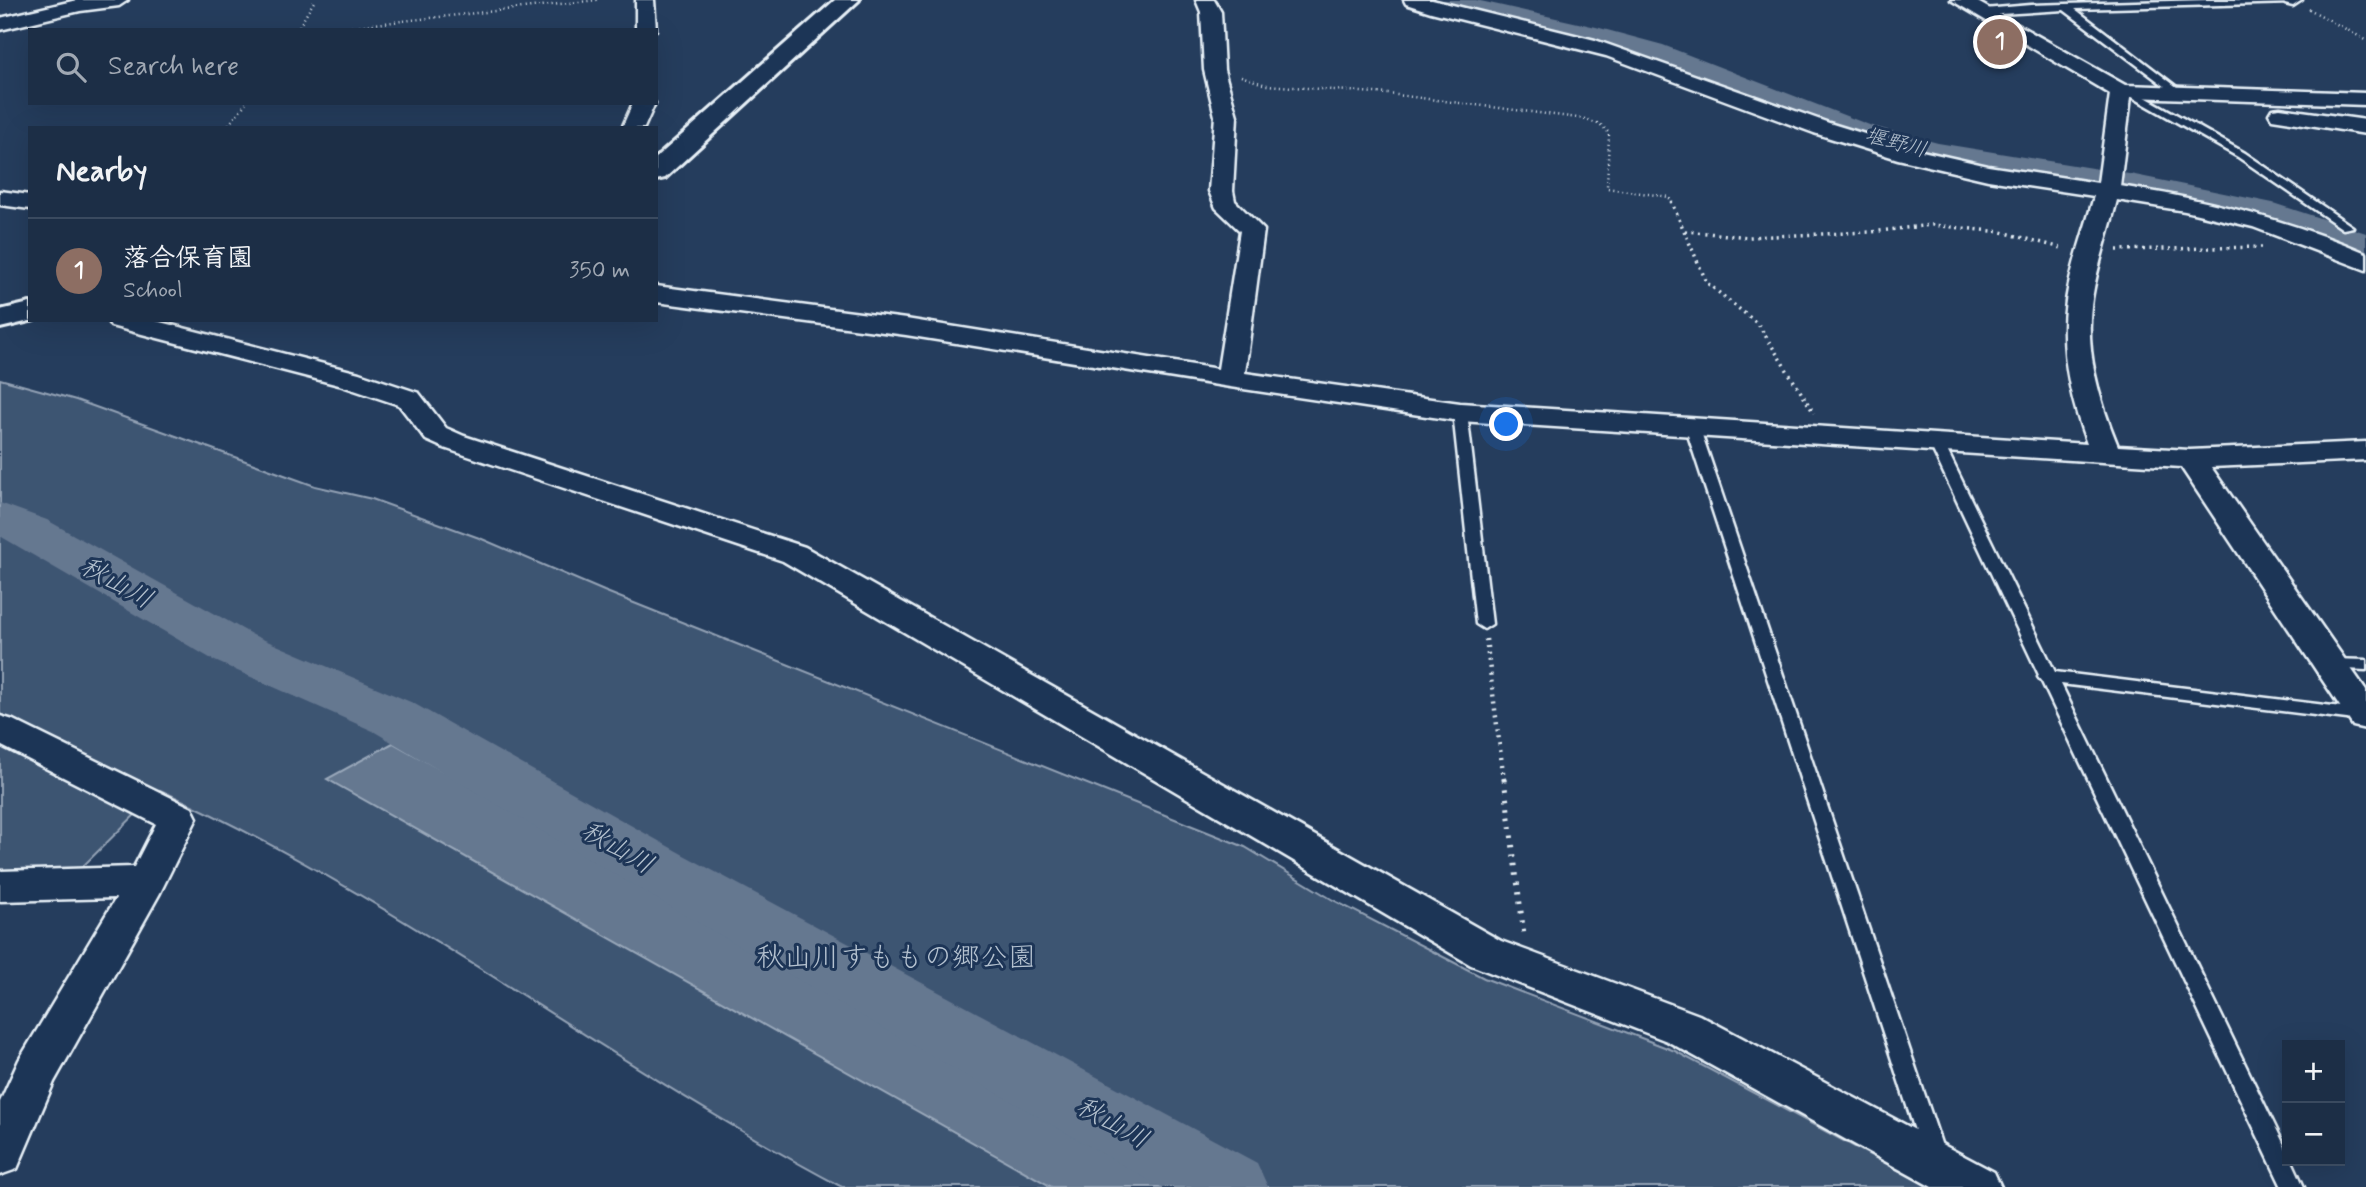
<!DOCTYPE html>
<meta charset="utf-8">
<style>
body{margin:0;font-family:Mynerve,"Klee One",sans-serif;background:#293a51;color:#f1f3f6}
.controls{position:absolute;right:21px;bottom:21px;display:grid;overflow:hidden;border-radius:0px;box-shadow:0 7px 28px #0002}
.controls button{width:63px;height:63px;display:grid;place-items:center;padding:0;border:0;border-bottom:2px solid #3a4a5f;background:#1c2e46;color:#f1f3f6;font:35px sans-serif}
.you{position:absolute;left:1507px;top:425px;width:24px;height:24px;margin:-18px;border:5px solid #fff;border-radius:50%;background:#1a73e8;box-shadow:0 0 0 10px #1a73e833}
.badge{display:grid;place-items:center;width:46px;height:46px;border-radius:50%;background:#e69b98;color:#fff;font-size:23px;font-weight:700}
.pin{position:absolute;translate:-50% -50%;border:4px solid #fff;box-shadow:0 2px 7px #0006}
.list{margin:0;padding:0;list-style:none}
h2{display:flex;justify-content:space-between;align-items:center;height:91px;margin:0;padding:0 28px;font-size:30px}
h2 small{font-size:23px;font-weight:400;color:#a0a8b3}
.list li{display:grid;grid-template-columns:46px 1fr auto;gap:21px;align-items:center;box-sizing:border-box;height:105px;padding:0 28px;border-top:2px solid #3a4a5f}
.list b{display:block;font-size:26px;white-space:nowrap}
.list p{margin:0;font-size:23px;white-space:nowrap;color:#a0a8b3}
.list em{font-size:23px;font-style:normal;color:#a0a8b3}
.icon{flex:none;width:38px;height:38px;fill:none;stroke:currentColor;stroke-width:2;stroke-linecap:round;stroke-linejoin:round}
.map{position:relative;flex:none;width:2366px;height:1187px;overflow:hidden}
.search{position:absolute;background:#1c2e46;box-shadow:0 7px 28px #0002;left:28px;top:28px;width:630px;height:77px;display:flex;align-items:center;gap:18px;box-sizing:border-box;padding:0 24px;border-radius:0px;color:#a0a8b3;font-size:26px}
.panel{position:absolute;background:#1c2e46;box-shadow:0 7px 28px #0002;left:28px;top:126px;width:630px;height:196px;border-radius:0px}
.map>svg:first-child{display:block}
.green{fill:#3e5472;stroke:#93a2b5;stroke-width:2}
.water{fill:#657890;stroke:#99a8ba;stroke-width:2}
.lines{fill:none;stroke-linecap:round;stroke-linejoin:round}
.river{fill:#657890;fill-rule:evenodd}
.lane-casing{stroke:#e8f1f8;stroke-width:5}
.street-casing{stroke:#e8f1f8;stroke-width:5}
.secondary-casing{stroke:#e8f1f8;stroke-width:6}
.path-far3{stroke:#e8f1f8;stroke-width:2.5;stroke-dasharray:1 3.5;stroke-linecap:butt}
.path-far2{stroke:#e8f1f8;stroke-width:3.5;stroke-dasharray:2 4.5;stroke-linecap:butt}
.path-far1{stroke:#e8f1f8;stroke-width:4.5;stroke-dasharray:2 5;stroke-linecap:butt}
.path{stroke:#e8f1f8;stroke-width:5;stroke-dasharray:2.5 7;stroke-linecap:butt}
.lane{fill:#1d3557;fill-rule:evenodd}
.street{fill:#1d3557;fill-rule:evenodd}
.secondary{fill:#1d3557;fill-rule:evenodd}
.labels{text-anchor:middle;stroke-width:6;stroke-linejoin:round;paint-order:stroke}
.far-water-label{font-size:21px;font-style:italic;fill:#b4c1ce;stroke:#1d3557}
.water-label{font-size:26px;font-style:italic;fill:#b4c1ce;stroke:#1d3557}
.near-park-label{font-size:28px;fill:#b5c2d0;stroke:#1d3557}
</style>
<div class="map">
<svg width="2366" height="1187" viewBox="0 0 2366 1187">
<rect width="100%" height="100%" fill="#253d5d"/>
<filter id="ink" filterUnits="userSpaceOnUse"><feTurbulence type="fractalNoise" baseFrequency=".0143" numOctaves="2"/><feDisplacementMap in="SourceGraphic" scale="14" xChannelSelector="R" yChannelSelector="G"/><feConvolveMatrix kernelMatrix="1 2 1 2 8 2 1 2 1" color-interpolation-filters="sRGB"/></filter>
<g filter="url(#ink)">
<path class="green" d="M0,379L76,400L315,486L372,499L482,539L604,591L1245,847L1333,900L1484,978L1675,1051L1930,1187H842C609,1064 400,899 160,790L74,875L0,878Z"/>
<path class="water" d="M393,743L1190,1187H1052L327,779Z"/>
<g class="lines">
<path class="river" d="M1421,0H1476L1596,27L1663,45L1872,126L1938,143L2135,175L2273,203L2366,233V258L2264,223L2135,197L1937,164L1848,140L1641,59L1589,44L1426,6Z
M0,503L47,520L253,635L413,703L682,854L1257,1163L1268,1187H1161L638,888L373,731L215,661L0,536Z"/>
<defs>
<path id="lane" d="M2206,0H2297L2293,3L2075,9L2182,91L2183,93L2178,96L2064,10L1984,15L1979,12L1984,9L2031,5Z
M2131,89L2245,153L2353,227L2343,229L2238,157L2127,94L2126,92Z
M1460,408L1467,412L1492,624L1484,629L1476,624L1453,412Z
M1693,425L1700,429L1945,1155L1942,1162L1934,1165L1926,1162L1923,1155L1686,429Z
M1937,440L1944,444L2055,672L2366,710V720L2363,721L2061,684L2287,1151V1161H2292L2304,1187H2282L2042,682L2038,677L2039,675L1930,444Z
M2330,659L2366,660V670L2324,668L2322,664L2324,660Z"/>
<path id="street" d="M77,0H128L119,6L80,11L0,30V18Z
M636,0H654L656,30H636Z
M1196,0H1214L1221,12L1224,70L1237,116L1233,191L1235,201L1264,230L1245,373L1460,403L2087,444C2070,398 2059,350 2066,301C2071,266 2085,230 2094,196L1988,180L1898,159L1814,133L1606,56L1431,12L1406,4L1404,0H1432L1595,40L1829,123L1913,149L1988,166L2098,183L2110,94L1951,0H1974L2125,85L2366,93V105L2131,97L2120,186C2205,199 2286,219 2366,253V270L2253,227L2185,211L2117,200C2109,233 2097,266 2092,299C2084,349 2099,400 2118,446L2190,450L2366,442V460L2211,467L2366,690V729L2353,726L2181,467L1460,421L1230,387L906,335L656,302V286L906,319L1218,369L1240,231L1216,208L1209,191L1215,116L1204,70L1201,12Z
M2283,0H2302L2293,6L2285,4Z
M633,103H655L644,128H622Z
M2280,108L2366,120V134L2272,119L2269,114L2272,109Z
M0,191L30,195V209L0,205Z
M107,320H152L359,373L419,393L446,428L464,436L805,547L1501,941L1699,1015L1994,1172L2001,1187H1932L1667,1041L1471,965L783,561L444,448L426,440L399,405L339,385L111,326Z
M0,716L13,720L192,808L197,818L160,893L54,1082L17,1169L0,1175V1102L19,1060L116,898L0,901V871L134,867L156,824L0,745Z"/>
<path id="secondary" d="M835,0H859L665,178L656,180V158Z
M30,303V320H34L0,328V310Z"/>
</defs>
<use href="#lane" class="lane-casing"/>
<use href="#street" class="street-casing"/>
<use href="#secondary" class="secondary-casing"/>
<path class="path-far3" d="M2309,9L2366,40
M297,30L315,0
M319,30L597,0
M1241,76L1266,85L1389,94L1586,119L1600,124L1609,133L1607,188L1669,197L1672,203
M226,128L246,103"/>
<path class="path-far2" d="M1671,201L1707,283L1758,324L1814,413
M1685,231L1749,237L1870,232L1932,225L2002,232L2065,249
M2117,250L2262,247"/>
<path class="path-far1" d="M1486,639L1504,780"/>
<path class="path" d="M1504,779L1524,935"/>
<use href="#lane" class="lane"/>
<use href="#street" class="street"/>
<use href="#secondary" class="secondary"/>
</g>
</g>
<g class="labels">
<g class="far-water-label">
<text transform="translate(1896 142) rotate(15)" y="7">堰野川</text>
</g>
<g class="water-label">
<text transform="translate(117 582) rotate(29)" y="9">秋山川</text>
<text transform="translate(618 847) rotate(30)" y="9">秋山川</text>
<text transform="translate(1113 1122) rotate(29)" y="9">秋山川</text>
</g>
<g class="near-park-label">
<text x="896" y="966">秋山川すももの郷公園</text>
</g>
</g>
</svg>
<div class="controls">
<button>+</button>
<button>−</button>
</div>
<div class="you"></div>
<div class="pin badge" style="left:2000px;top:42px;background:#8d6e63">1</div>
<div class="search"><svg class="icon" aria-label="search" viewBox="0 0 24 24"><circle cx="10" cy="10" r="6"/><path d="M15 15l6 6"/></svg>Search here</div>
<section class="panel">
<h2>Nearby<small></small></h2>
<ul class="list">
<li><span class="badge" style="background:#8d6e63">1</span><div><b>落合保育園</b><p>School</p></div><em>350 m</em></li>
</ul>
</section>
</div>
